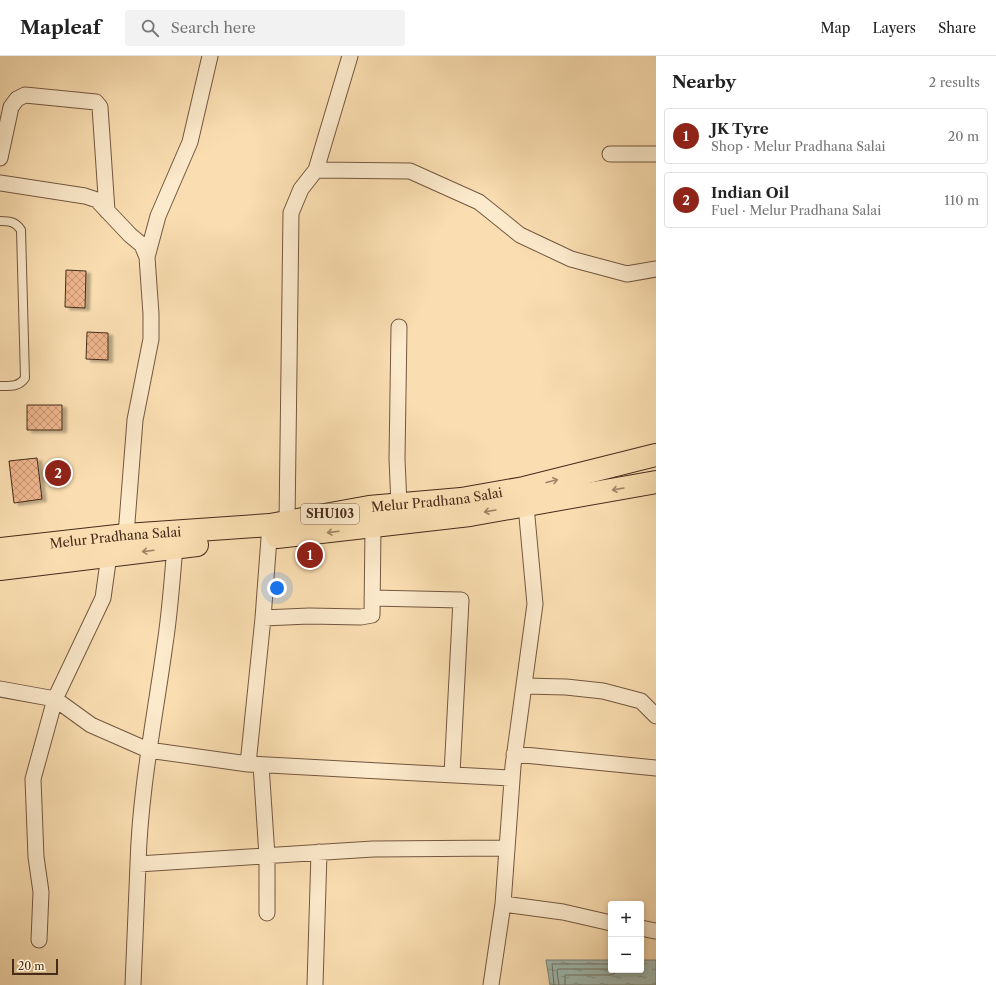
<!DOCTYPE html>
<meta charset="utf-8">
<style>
body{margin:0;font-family:"Libre Caslon Text",serif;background:#f2f2f2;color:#222}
.controls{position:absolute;right:12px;bottom:12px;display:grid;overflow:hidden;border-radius:4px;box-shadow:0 2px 6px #0003}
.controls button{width:36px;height:36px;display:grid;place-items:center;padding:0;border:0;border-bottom:1px solid #e0e0e0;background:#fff;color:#222;font:20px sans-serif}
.scale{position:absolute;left:12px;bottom:10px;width:46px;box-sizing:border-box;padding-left:4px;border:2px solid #462b1a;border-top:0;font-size:11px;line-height:14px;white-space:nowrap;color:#462b1a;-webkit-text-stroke:3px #fceacc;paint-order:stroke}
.you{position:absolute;left:277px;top:532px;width:14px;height:14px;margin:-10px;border:3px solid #fff;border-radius:50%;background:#1a73e8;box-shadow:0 0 0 6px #1a73e833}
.badge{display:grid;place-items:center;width:26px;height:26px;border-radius:50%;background:#8f2418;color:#fff;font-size:13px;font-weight:700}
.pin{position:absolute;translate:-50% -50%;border:2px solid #fff;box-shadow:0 1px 4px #0006}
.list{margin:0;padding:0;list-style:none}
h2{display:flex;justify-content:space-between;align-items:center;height:52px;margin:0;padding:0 16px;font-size:17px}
h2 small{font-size:13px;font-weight:400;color:#767676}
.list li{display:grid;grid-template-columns:26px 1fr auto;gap:12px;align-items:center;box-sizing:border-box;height:56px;margin:0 8px 8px;padding:0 8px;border:1px solid #e0e0e0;border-radius:4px}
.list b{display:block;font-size:15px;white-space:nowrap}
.list p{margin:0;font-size:13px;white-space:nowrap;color:#767676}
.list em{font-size:13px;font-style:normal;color:#767676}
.icon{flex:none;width:22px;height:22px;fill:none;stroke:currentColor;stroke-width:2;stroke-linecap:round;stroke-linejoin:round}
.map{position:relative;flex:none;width:656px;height:929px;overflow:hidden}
header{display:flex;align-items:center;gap:24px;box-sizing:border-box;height:56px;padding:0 20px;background:#fff;border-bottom:1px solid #e0e0e0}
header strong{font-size:19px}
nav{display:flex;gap:22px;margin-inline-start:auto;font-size:14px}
.search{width:280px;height:36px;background:#f2f2f2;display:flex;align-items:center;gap:10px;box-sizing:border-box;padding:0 14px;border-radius:4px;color:#767676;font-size:15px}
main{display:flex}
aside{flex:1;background:#fff}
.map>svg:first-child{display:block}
.water{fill:url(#water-ripples);stroke:#7b8175}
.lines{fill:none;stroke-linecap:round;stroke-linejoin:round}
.shore{stroke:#727366;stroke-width:1}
.building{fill:url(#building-cross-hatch);stroke:#462b1a;filter:url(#shadow)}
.service-casing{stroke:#735840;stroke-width:10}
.minor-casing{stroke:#735840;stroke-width:17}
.primary-casing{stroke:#462b1a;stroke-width:24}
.service{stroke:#fceacc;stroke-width:8}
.minor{stroke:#fceacc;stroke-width:15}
.primary{stroke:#fadeb1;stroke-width:22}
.oneway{stroke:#a08466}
.labels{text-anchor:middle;stroke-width:3;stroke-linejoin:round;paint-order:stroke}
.shield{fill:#fceacc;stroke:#7d644f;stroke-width:1}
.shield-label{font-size:12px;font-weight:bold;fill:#462b1a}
.street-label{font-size:13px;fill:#462b1a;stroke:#fceacc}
</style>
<header>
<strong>Mapleaf</strong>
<div class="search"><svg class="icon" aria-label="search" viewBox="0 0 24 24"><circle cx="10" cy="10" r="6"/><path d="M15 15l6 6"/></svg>Search here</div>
<nav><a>Map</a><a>Layers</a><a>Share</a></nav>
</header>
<main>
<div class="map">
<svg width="656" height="929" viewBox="0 0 656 929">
<defs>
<pattern id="water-ripples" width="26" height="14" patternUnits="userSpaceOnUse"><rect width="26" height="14" fill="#9fbbb2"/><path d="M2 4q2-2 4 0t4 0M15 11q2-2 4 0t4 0" fill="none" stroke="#839890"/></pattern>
<pattern id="building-cross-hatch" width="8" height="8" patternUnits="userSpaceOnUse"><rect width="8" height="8" fill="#eeb58c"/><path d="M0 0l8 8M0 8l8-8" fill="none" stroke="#c39372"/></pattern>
<filter id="shadow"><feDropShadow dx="4.5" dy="2.5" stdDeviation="1" flood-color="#0004"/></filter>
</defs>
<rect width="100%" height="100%" fill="#fadeb1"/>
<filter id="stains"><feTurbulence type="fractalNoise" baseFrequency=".005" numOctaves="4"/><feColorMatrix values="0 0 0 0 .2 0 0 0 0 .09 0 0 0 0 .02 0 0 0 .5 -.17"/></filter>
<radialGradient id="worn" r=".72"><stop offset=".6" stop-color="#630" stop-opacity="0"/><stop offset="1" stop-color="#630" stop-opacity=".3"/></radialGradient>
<path class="water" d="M546,904H611V914H641V904H656V929H550Z"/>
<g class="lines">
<path class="shore" d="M554,929L552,908H611
M559,929L557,915L558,913H611
M565,929V919H611L621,914"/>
</g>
<path class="building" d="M66,214L86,215L85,252L65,251Z
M87,276L108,277V304L86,303Z
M27,349H62V374H27Z
M37,402L42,443L14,447L9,405Z"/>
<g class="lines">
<defs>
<path id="service" d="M0,165C10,165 16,166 21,174L25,322C19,331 10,330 0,330"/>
<path id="minor" d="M610,98H656
M0,102L11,51L17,43L25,39L96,46L100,51L107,155
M316,114L410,115L479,146L520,179L571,203L627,218L656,213
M0,127L85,140L97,144L130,179L142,189L147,201L151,258V283L135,364L126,479
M147,201L158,160L190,86L210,0
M399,271L397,403L399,449
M287,467L291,157L301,133L316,114L350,0
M372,542L461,544L452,718
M263,562L309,560L361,561L372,559L373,471
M524,630L566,631L603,635L641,645L656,660
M0,633L55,643L103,542L109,499
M514,698L656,712
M248,708L263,562L269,482
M261,709L267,800V857
M138,808C140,734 155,661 165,588C170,556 172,524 175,491
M503,848L563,856L611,867
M641,872L655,875
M39,884L41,836L36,801L33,723L55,643L91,669L148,694L248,708L512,722
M133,929L138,808L373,793L507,792
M315,929L319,796
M491,929L503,848L513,710L535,548L525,439"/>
<g id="primary">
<path d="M277,481L470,459L656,426"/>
<path id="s1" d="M0,493L126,479L270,469L369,451L461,443L524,432L656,399"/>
<path d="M0,513L197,489"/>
</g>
</defs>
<use href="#service" class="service-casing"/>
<use href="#minor" class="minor-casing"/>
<use href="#primary" class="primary-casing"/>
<use href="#service" class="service"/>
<use href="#minor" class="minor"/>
<use href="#primary" class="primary"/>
</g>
<defs><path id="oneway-shaft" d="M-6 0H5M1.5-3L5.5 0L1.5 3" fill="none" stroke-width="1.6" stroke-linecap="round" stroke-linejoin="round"/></defs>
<g class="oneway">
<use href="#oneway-shaft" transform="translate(552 425) rotate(-14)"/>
<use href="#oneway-shaft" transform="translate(618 433) rotate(170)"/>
<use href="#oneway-shaft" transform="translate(490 455) rotate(170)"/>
<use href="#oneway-shaft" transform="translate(333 476) rotate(173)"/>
<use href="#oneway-shaft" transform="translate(148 495) rotate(173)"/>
</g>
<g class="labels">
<rect class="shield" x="301" y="448" width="58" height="20" rx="3"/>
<g class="shield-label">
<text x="330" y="462">SHU103</text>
</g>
<g class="street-label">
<text dy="5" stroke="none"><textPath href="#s1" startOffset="440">Melur Pradhana Salai</textPath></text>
<text dy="5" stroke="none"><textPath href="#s1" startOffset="116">Melur Pradhana Salai</textPath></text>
</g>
</g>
<rect width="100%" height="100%" filter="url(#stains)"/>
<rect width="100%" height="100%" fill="url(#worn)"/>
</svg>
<div class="controls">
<button>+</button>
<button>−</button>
</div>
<div class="scale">20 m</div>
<div class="you"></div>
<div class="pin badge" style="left:310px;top:499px">1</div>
<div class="pin badge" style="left:58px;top:417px">2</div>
</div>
<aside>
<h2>Nearby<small>2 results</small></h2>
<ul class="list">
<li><span class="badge">1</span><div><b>JK Tyre</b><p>Shop · Melur Pradhana Salai</p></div><em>20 m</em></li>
<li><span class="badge">2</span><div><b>Indian Oil</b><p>Fuel · Melur Pradhana Salai</p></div><em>110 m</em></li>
</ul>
</aside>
</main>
